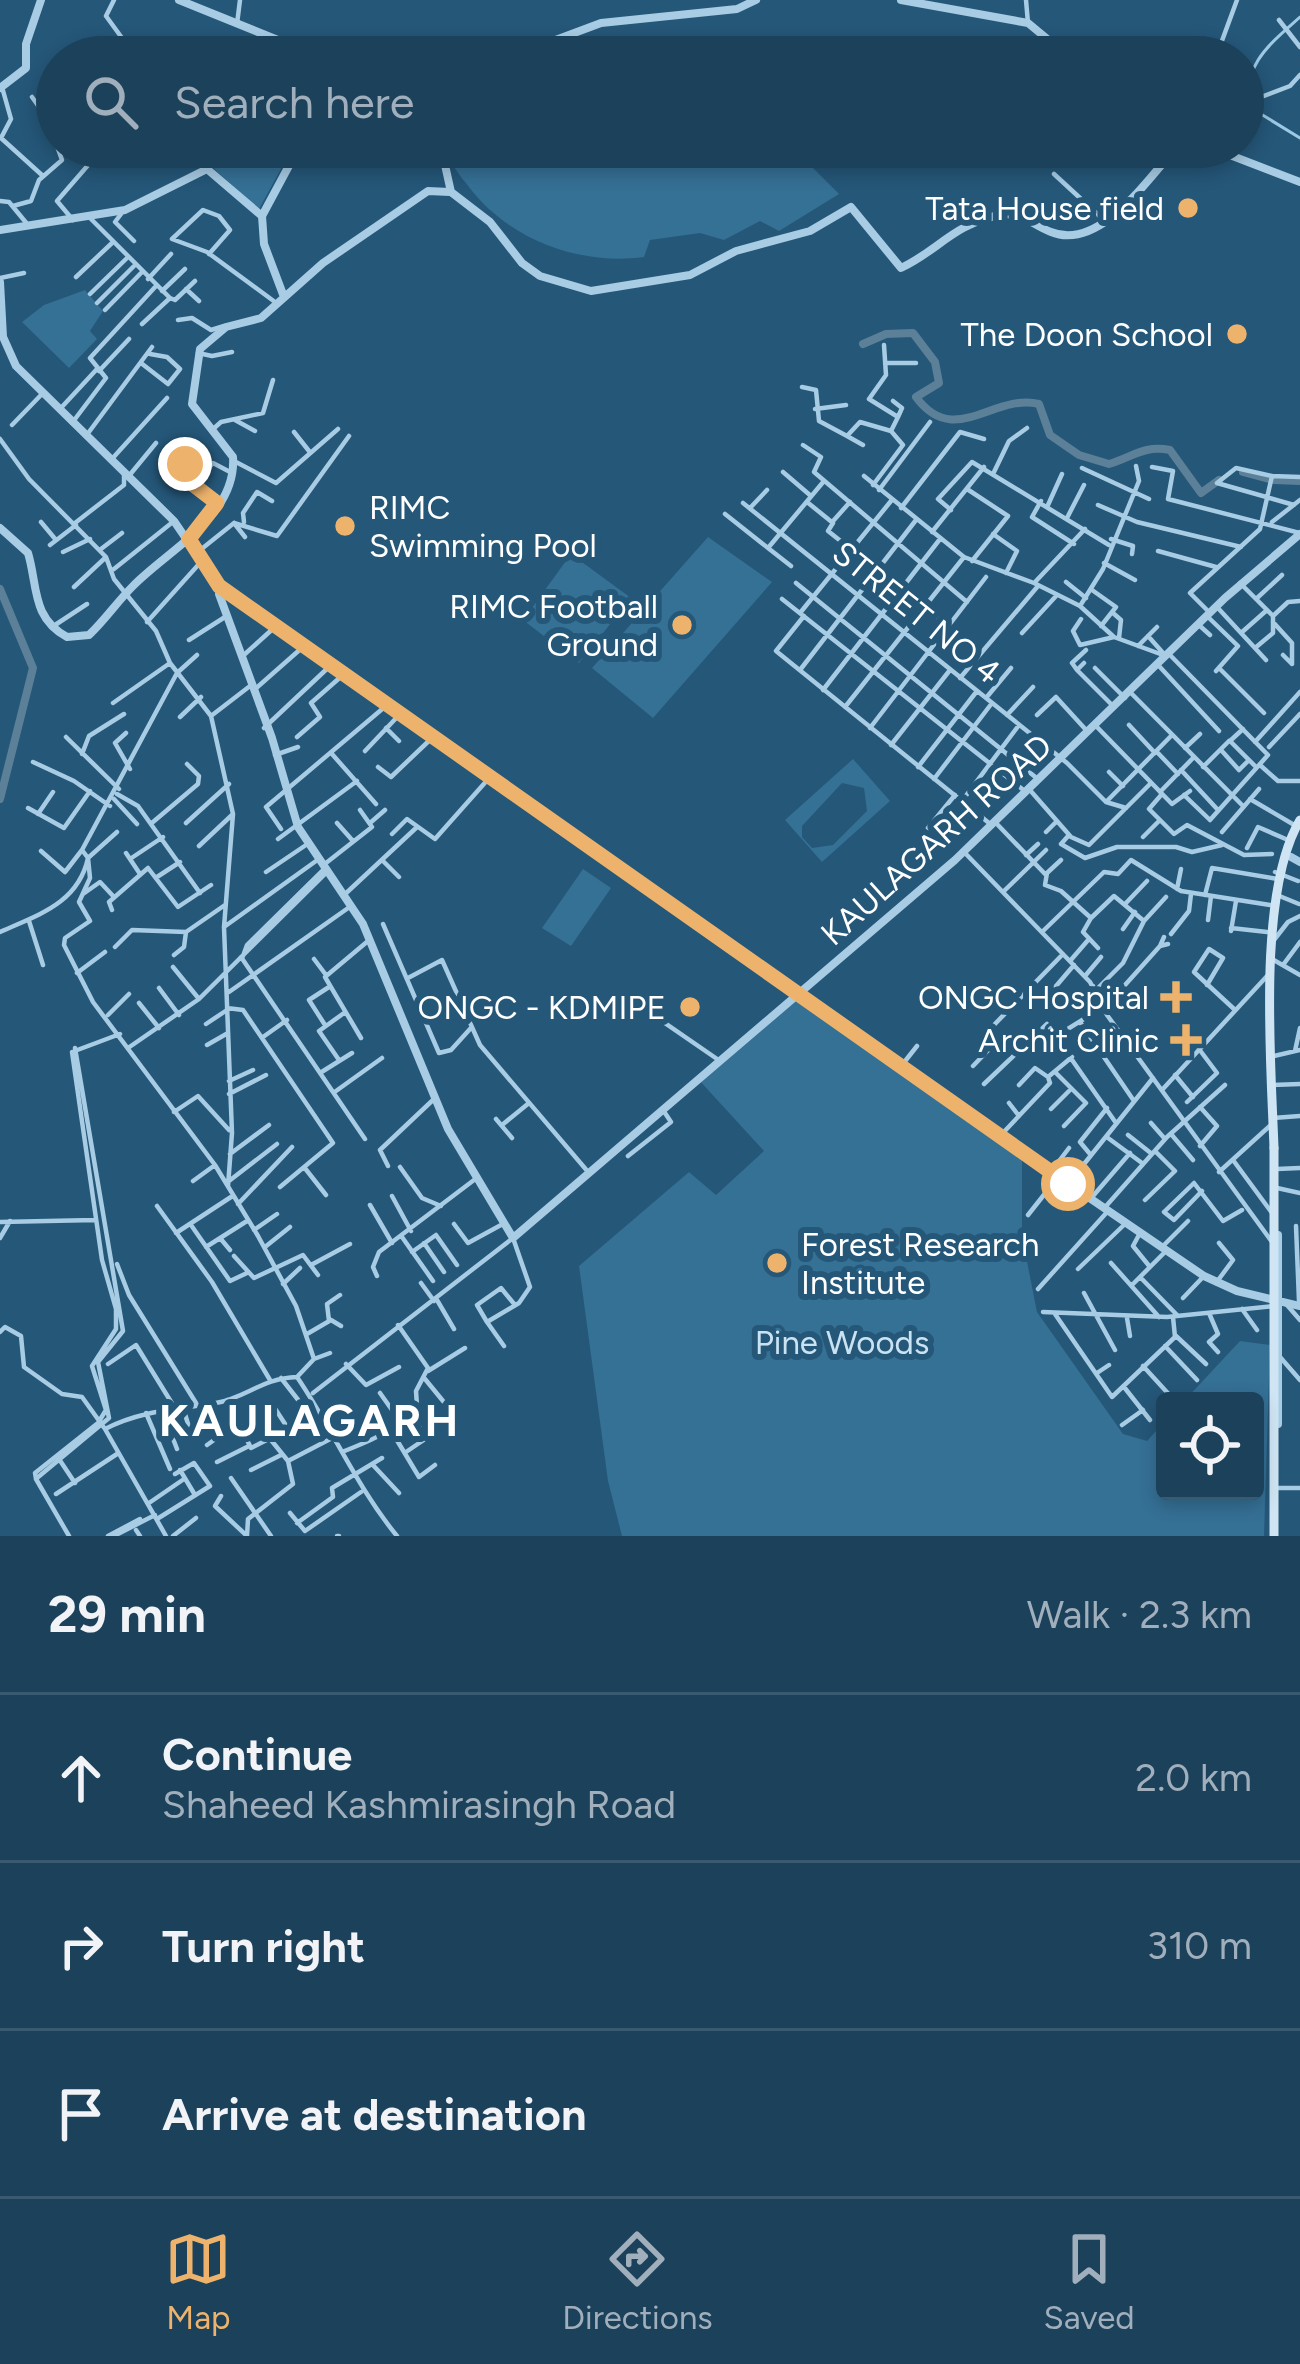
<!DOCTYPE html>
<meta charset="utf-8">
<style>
body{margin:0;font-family:Figtree,sans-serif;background:#254861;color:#f1f3f6}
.controls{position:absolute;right:36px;bottom:36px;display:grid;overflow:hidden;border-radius:12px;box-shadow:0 6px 18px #0003}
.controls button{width:108px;height:108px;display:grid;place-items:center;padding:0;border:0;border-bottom:3px solid #3a5a71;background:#1c415b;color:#f1f3f6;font:60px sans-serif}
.stop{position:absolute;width:36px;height:36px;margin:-27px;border:9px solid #edb36c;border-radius:50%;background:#fff}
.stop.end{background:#edb36c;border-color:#fff;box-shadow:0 3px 12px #0008}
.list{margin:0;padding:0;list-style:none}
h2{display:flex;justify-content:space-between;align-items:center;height:156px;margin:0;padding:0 48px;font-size:51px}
h2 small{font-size:39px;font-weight:400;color:#a0afbb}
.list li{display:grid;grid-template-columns:78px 1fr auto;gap:36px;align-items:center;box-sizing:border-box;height:168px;padding:0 48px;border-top:3px solid #3a5a71}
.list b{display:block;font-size:45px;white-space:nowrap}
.list p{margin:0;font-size:39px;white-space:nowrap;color:#a0afbb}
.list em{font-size:39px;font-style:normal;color:#a0afbb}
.icon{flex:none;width:66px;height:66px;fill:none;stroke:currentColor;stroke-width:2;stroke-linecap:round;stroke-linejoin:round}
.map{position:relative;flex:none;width:1300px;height:1536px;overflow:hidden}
.search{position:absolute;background:#1c415b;box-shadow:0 6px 18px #0003;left:36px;right:36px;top:36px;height:132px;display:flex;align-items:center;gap:30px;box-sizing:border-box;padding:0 42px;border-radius:66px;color:#a0afbb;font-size:45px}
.sheet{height:660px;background:#1c415b}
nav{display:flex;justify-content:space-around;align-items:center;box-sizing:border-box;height:168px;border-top:3px solid #3a5a71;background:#1c415b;font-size:33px;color:#a0afbb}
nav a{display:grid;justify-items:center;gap:6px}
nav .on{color:#edb36c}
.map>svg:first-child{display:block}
.green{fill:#357095;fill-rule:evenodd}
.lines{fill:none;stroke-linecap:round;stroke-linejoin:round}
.stream{stroke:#9cc9e4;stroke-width:3}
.river{stroke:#5b8098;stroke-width:8}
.minor{stroke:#a7cce4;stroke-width:4.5}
.tertiary{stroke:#a7cce4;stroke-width:8}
.secondary{stroke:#d0e5f4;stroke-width:9}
.secondary-bridge{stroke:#d0e5f4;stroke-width:9}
.route{stroke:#edb36c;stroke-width:15}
.poi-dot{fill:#edb36c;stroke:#255779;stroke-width:4.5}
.labels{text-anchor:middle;stroke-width:12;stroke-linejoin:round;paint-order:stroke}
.poi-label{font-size:33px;fill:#fff;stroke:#255779;text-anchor:end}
.street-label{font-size:33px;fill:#fff;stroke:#255779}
.park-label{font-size:33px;fill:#cae3f3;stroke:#255779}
.district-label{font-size:45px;font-weight:bold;letter-spacing:3px;fill:#fff;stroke:#255779}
</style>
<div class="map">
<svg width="1300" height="1536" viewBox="0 0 1300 1536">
<rect width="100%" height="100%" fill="#255779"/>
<path class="green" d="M228,147H293L259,209L214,169Z
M448,147H481L515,166L517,147H774L805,160L839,194L779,231L760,221L724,240L700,233L650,240L644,257C580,266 508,239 469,187C459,174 449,164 448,147Z
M85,290L103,311L90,331L97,339L69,368L22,322L44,305Z
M708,537L772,582L653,718L592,668Z
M571,554L631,598L579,663L523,620Z
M853,759L890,801L822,862L785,820ZM842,783L864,788L867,811L833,845L812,848L802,837V826Z
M583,869L611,888L571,946L542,928Z
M798,995L1022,1152V1236L1037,1312L1123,1434L1147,1441L1165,1421V1491H1255V1401H1184L1240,1341L1270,1345L1264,1536H622L608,1481L579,1266L689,1172L716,1195L764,1151L698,1079Z"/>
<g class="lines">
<path class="stream" d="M1300,17C1271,43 1240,66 1251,108L1300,138"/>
<path class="river" d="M863,344L886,334L913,333L935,362L939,383L916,397C954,449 993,393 1039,404L1050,435L1079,455L1109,464C1133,457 1143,445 1170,450L1201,493L1219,480
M1243,472L1269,479
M1274,480L1300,481
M0,589L33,668L0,799"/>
<path class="minor" d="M1026,0L1028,23
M1279,20L1300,47
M237,24L240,0
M98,57L122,38L106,16L114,0
M1216,57L1237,0
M2,87L11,119L1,138L43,176
M32,97L49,121
M1256,99L1290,86L1300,75
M57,114L49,121L57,129
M1054,174L1106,222
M0,201L9,202L28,225
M13,206L31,201L39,180L62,160L57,146
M121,214L115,222L134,241
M89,217L170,298L142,324
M73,220L57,201L96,156
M209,254L230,230L219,216L203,210L172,239L207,252L275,302
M76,277L112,243
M0,278L24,273
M148,279L171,254
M186,289L199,301
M162,291L185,269
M90,294L126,259
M170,298L175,300L195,281
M97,303L134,266
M105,310L141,273
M178,320L192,318L211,330L224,326
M198,353L212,356L232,352
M141,363L168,384L180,369L167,357L150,354
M885,363H916
M99,371L129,339
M802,387L816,390L819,421L847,436
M893,401L902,408L898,417
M60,409L97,369
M815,409L846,405
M235,420L255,431
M72,423L106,378L90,358L156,286
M12,425L41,395
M212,430L221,422L263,413L273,380
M294,432L309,451
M86,436L152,347
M0,439L29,479L106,557L114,579L156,631L170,663L211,716L233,814L224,927L232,1133L228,1186
M174,442L190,455L182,476L217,503
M803,445L821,457L814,472L967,602
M863,445L847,436L860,422L891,431
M111,460L167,398
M234,461L276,483L338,429
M1152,467L1173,471L1168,499L1300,533
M1082,468L1149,499
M205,472L213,463L232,473
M783,472L811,496
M994,472L1009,441L1027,428
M864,476L964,557L1034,583L1080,606L1114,637L1163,655
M1272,476L1236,468L1217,483L1294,505
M128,477L156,443
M873,485L903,445L891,431L898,417L869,399L886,375L884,345
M967,489L1008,516L972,561
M879,490L930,422
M1041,501L1032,517L1074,544
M807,502L833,523L828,531L948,626
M743,503L1067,763L1106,802L1172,735
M1048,505L1062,474
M1098,505L1137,522L1241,547
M750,508L767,490
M901,508L960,432L984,439
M951,510L938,499L972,462L1109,545
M725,514L768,548
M1067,518L1084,485
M834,520L850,502
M41,522L56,540
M244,522L243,513L257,492L272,501
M1272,522L1300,500
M75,523L124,485V474
M234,523L277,536L349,436
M234,523L245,537
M932,532L984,467
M993,534L1017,551L1006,573
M1111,539L1133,546L1132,554
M50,545L76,525
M101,549L122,533
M199,551L234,523
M1158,551L1216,567
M63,552L90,539
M1104,563L1135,580
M791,566L768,548L824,481
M114,569L174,521
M1036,581L1085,529
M1066,582L1086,598
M796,583L1039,780
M1240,583L1273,616
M74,587L105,558
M1092,590L1116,607L1101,626
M782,599L1026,792
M1256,599L1282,575
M1080,606L1103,569L1139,481L1136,466
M1217,607L1266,660
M1209,612L1190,593L1260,529L1272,476L1300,477
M800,613L891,501
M1113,613L1121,620L1119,638
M804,616L776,651L989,823
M1208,617L1238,646L1216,671
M1081,619L1073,631L1080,645L1114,637
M147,622L199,564
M1273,622L1292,643V664
M1200,626L1210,635
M52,627L87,604
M1022,633L1057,595
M1241,633L1267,610
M1148,636L1164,654
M189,640L225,617
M1138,646L1157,627
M1255,648L1273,633V616L1288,602L1300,601
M245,654L276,626
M1170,655L1268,755L1210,820L1184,795
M1283,655L1292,664
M1084,663L1077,670L1112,705
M1159,666L1219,731
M1095,668L1125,698
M1219,668L1264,713
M800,670L916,520
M1077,670L1072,663L1086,650
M960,678L1038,586
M254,690L304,646
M823,690L940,539
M1131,693L1243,806
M986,698L1011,668
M113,703L170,663
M845,707L964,557
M1007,715L1033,687
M1037,715L1056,697L1087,731
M211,716L250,686
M180,717L201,697
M1129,725L1155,753
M1096,726L1172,804L1190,791
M264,728L331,665
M386,728L399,741
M870,728L986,577
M1243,729L1230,741L1256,767
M126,733L115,743L130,769
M66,737L119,789
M297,737L320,717L311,703L344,674
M1255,742L1300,692
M891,745L950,670
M1269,747L1300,714
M1185,748L1200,734
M1221,750L1239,770L1249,760
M365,751L400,714
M1157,752L1178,774
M82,754L89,736L124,714
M332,754L376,804
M275,755L298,747
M33,762L74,781L110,806
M1260,765L1278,781H1300
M378,767L391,777L433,737
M918,767L977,691
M1203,767L1229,741
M1181,770L1218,810
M1109,772L1123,786
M934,779L992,703
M1029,789L1071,837L1089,845L1151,783
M1160,792L1194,757
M117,794L138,806L200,893
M1162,794L1149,809L1174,834L1187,825L1244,855L1272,854
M114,799L137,824
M1250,799L1296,826
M962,801L1019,725
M1106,802L1126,808
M28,808L64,828L90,791
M38,814L53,792
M153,822L198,784L199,776L187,764
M186,823L229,784
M337,823L353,841
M370,823L385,810
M996,823L1046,875
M928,828L955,795
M281,829L266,807L387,705
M1046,832L1057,821
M1222,832L1259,789
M392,834L407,819L435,839L490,777
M1069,835L1061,844L1085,858L1117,847H1176L1192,852L1222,845
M1143,837L1160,820
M278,839L357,781
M199,846L233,814
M1247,848L1258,827L1288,840
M41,851L65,872L82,850
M126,853L140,874
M965,853L1090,982L1107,1015L1272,1242
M1026,855L1038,844
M88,858L90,878L79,902L90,921L65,938L64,945L93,1002L215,1165L258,1236L296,1306L314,1359
M88,858L117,832
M130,859L163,837
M1061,860L1047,873L1045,885L1061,891L1091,918L1114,896L1144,921L1166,897
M383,861L399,877
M326,863L372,827L360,810
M266,872L306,845
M1275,872L1298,881
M157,877L180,862
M1177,889L1181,869
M1003,892L1046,850
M83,894L100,882L114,897
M1205,895L1212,868L1278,879
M1277,895L1299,904
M343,896L416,828
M1126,903L1147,881
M112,910L109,902L148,868L178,907L211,885
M1091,918L1083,932L1098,948
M1208,920L1211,896
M29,921L43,965
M383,924L439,1053L451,1050L470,1029
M224,927L316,861
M1231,928L1267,932
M1123,929L1135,912
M1231,931L1236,901
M0,932C37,915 78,904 88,858L82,850L177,673L197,655
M1042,932L1104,872L1118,874L1131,860L1181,891L1270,905
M1171,934L1189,911L1191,894
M1164,937L1160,946L1168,944
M1274,940L1288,922L1300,916
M115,947L132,930L186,932L225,905
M174,955L184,947L186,932
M243,956L247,945L323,870
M241,957L365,1139
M314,959L326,975
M1272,959L1300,975
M1070,961L1089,939
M1283,965L1300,942
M173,967L199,999
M77,973L105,952
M1085,976L1101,957
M408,978L442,960L480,1045L589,1173
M1207,985L1223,958L1209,949L1194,972L1234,1009
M159,988L179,1015
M1096,990L1123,963L1144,921
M229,992L351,906
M1051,992L1074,965
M630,999L720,1061
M139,1003L159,1028
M227,1008L243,1010L333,1143L280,1187
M1062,1011L1093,986
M108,1015L129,994
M1080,1022L1134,1101
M206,1024L227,1010
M325,1025L309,1000L329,987
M1058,1035L1108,1004L1160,946
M263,1037L287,1020
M361,1038L325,977L368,941
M207,1045L228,1033
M128,1048L199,999L325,874
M1295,1051L1300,1028
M1274,1056L1300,1050
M339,1060L319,1031L344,1013
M902,1065L917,1046
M973,1066L997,1041L992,1027L1063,954
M1055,1072L1086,1103L1064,1126
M320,1073L352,1053
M1175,1075L1193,1097
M229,1081L253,1070
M984,1084L1047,1024L1116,1123
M1019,1085L1035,1068L1048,1077L1072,1057
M1272,1085L1300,1084
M1162,1090L1268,975
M336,1091L382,1058
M229,1094L266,1075
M1187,1102L1217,1073L1199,1049
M1009,1103L1019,1116
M1051,1109L1071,1089
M174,1112L198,1096L229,1130
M1273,1118L1300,1116
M496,1119L512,1138
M1151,1123L1165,1139
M502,1125L529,1103
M1171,1134L1193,1160
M1001,1135L1050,1083L1048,1077
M1128,1135L1152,1154
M1108,1138L1142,1163
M1200,1146L1217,1126L1200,1107
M230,1154L269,1125
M1090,1154L1080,1142L1107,1108
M628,1156L671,1122L663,1110
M1233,1160L1272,1213
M388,1166L380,1150L434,1099
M304,1167L326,1195
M400,1167L422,1198L441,1206
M1053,1169L1069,1148
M1277,1169L1300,1168
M1219,1172L1272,1124
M193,1181L215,1165
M229,1181L277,1144
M1068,1184L1153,1078
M1277,1188L1300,1193
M1202,1191L1174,1220L1164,1212L1194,1183L1223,1221L1242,1210
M392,1196L411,1231
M1093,1196L1130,1153
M1059,1200L1064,1204L1075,1189
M1145,1200L1175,1171L1155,1151
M238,1204L292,1147
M370,1205L392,1243
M1107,1205L1167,1137L1225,1085
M157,1206L212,1282L270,1380
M1028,1215L1058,1177
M0,1222L95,1220
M454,1224L468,1243L501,1225
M191,1225L230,1281L247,1273
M1296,1226L1299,1301
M254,1230L277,1214
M176,1233L231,1197
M1140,1233L1133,1246L1150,1267
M402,1237L433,1281
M0,1238L10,1221
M220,1238L230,1250
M424,1243L444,1272
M1164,1245L1188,1221
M206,1247L247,1221
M265,1247L290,1227
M412,1252L436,1235L457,1265
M234,1256L254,1278L303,1255L318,1275
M1111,1263L1159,1317
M117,1264L129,1295L196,1403
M311,1265L350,1244
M1078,1269L1126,1223
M377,1276L373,1267L379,1252L474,1180
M1140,1277L1178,1316
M421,1283L434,1301
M1216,1283L1233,1260L1219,1243
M283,1284L300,1268
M1132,1285L1165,1252
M1038,1289L1108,1211
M1084,1293L1115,1350
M1183,1298L1204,1276
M437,1300L454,1329
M1287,1305L1300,1320
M1242,1309L1257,1330
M1043,1312L1167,1317L1274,1306
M1209,1313L1218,1334L1209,1342L1218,1352
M1055,1314L1112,1397L1175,1337L1173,1317
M1127,1318L1130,1336
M329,1321L327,1304L340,1295
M487,1322L477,1305L501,1288L515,1305
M0,1332L5,1327L21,1336L24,1367L62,1394L82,1397L105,1429C142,1410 176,1410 216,1403C246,1398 262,1378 297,1377
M307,1334L331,1320L341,1326
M1175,1335L1206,1364
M1165,1346L1197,1380
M330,1353L314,1359L297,1377C332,1428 356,1486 397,1536
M1280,1357L1300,1380
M108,1364L136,1345L173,1405
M346,1364L366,1385L399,1367
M1143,1366L1175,1401
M428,1371L465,1348
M1097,1373L1109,1365
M281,1378L306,1410
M425,1379L443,1401
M1124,1387L1150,1420
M313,1393L513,1238L530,1287L519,1303L487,1322L504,1346
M380,1393L402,1424
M227,1400L251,1448L300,1423L313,1406
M182,1404L191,1434
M274,1407L289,1430
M416,1409L430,1426
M162,1410L177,1449
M146,1413L170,1469
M408,1417L423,1431
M1122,1425L1143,1410
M330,1428L348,1413
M105,1429L166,1536
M392,1432L419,1477L435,1465
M242,1434L253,1427L257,1416
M207,1445L235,1425
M342,1452C370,1441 398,1430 417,1406L416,1391L428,1368L398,1325
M406,1452L431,1435
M59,1459L75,1483
M288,1461L336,1436
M217,1462L249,1446
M372,1464L399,1493
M180,1470L195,1495
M251,1470L281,1455
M37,1478L109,1418L98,1362L123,1331L75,1048
M231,1478L271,1536
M36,1479L35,1473L98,1423L106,1410L92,1366L116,1329V1309L102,1260L72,1052L120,1034
M36,1479L69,1536
M1277,1488H1300
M56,1494L117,1454
M221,1496L215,1506L247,1536
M149,1503L184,1479
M290,1513L305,1531L361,1492
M157,1519L210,1486L194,1463L175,1474
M297,1523L333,1497L332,1488L382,1458
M136,1530L140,1536
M108,1536L140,1519
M114,1536L155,1515
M173,1536L196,1518
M247,1536L248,1519L293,1484L288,1461L271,1440
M337,1536H339"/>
<path class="tertiary" d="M179,0L320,57
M901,0L1028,23L1069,57
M510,57L601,23L737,9L756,0
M0,88L26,68V44L41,0
M441,147L451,192L490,222L522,263L540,276L591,291L690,275L736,251L810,231L851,207L901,268C939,250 952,225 999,215C1022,211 1032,225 1051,232C1100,252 1149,177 1177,147
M1209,147L1300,182
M0,230L125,210L207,169L262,216
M0,282L3,337L16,366L174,521L219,587L899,1068L1204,1276L1237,1291L1300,1306
M284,297L264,244L262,216L299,147
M0,528L28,553C38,586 31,617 67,637L89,635C105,620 117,602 133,586C168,550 237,516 233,457L192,404L200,349L226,327L261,318L323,263L428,191L450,192
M221,584L219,594L272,738L298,827L363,924L448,1129L513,1238L955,860L1225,598L1300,534
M1291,857L1300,862
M1278,1235V1424"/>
<path class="secondary" d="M1274,1148C1271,1062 1257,892 1300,820"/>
<path class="secondary-bridge" d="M1274,1536V1148"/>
</g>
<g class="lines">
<path class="route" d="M185,464L182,476L217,503L189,539L219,586L1068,1184"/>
</g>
<g class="poi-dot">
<circle cx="1188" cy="208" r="12"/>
<circle cx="1237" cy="334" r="12"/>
<circle cx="345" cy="526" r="12"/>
<circle cx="682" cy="625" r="12"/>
<path d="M1170 979h12v12h12v12h-12v12h-12v-12h-12v-12h12z"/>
<circle cx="690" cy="1007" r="12"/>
<path d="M1180 1022h12v12h12v12h-12v12h-12v-12h-12v-12h12z"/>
<circle cx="777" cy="1263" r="12"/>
</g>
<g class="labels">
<g class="poi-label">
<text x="1164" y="220">Tata House field</text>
<text x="1213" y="346">The Doon School</text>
<text x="369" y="519" text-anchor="start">RIMC<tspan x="369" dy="38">Swimming Pool</tspan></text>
<text x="658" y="618">RIMC Football<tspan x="658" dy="38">Ground</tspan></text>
<text x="1149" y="1009">ONGC Hospital</text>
<text x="666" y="1019">ONGC - KDMIPE</text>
<text x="1159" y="1052">Archit Clinic</text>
<text x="801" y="1256" text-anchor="start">Forest Research<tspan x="801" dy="38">Institute</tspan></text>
</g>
<g class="street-label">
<text transform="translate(917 612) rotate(39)" y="12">STREET NO 4</text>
<text transform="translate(936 839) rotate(-42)" y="12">KAULAGARH ROAD</text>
</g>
<g class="park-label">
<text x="842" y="1354">Pine Woods</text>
</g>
<g class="district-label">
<text x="310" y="1436">KAULAGARH</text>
</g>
</g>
</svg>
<div class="controls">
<button><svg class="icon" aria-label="locate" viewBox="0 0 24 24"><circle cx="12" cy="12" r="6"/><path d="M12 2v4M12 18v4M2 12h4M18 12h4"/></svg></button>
</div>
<div class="stop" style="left:1068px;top:1184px"></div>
<div class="stop end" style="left:185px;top:464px"></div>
<div class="search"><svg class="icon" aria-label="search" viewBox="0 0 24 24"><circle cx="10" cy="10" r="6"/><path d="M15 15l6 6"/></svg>Search here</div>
</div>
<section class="sheet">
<h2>29 min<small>Walk · 2.3 km</small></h2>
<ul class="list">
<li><svg class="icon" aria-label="ahead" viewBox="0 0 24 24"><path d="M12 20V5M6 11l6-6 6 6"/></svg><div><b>Continue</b><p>Shaheed Kashmirasingh Road</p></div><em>2.0 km</em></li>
<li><svg class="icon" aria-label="right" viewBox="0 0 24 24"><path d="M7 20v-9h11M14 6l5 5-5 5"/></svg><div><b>Turn right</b></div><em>310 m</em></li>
<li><svg class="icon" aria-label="arrive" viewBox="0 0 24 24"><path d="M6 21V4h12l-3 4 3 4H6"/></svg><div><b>Arrive at destination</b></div></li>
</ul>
</section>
<nav>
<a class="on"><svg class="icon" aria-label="map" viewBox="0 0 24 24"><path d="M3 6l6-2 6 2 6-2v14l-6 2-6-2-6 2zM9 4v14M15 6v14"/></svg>Map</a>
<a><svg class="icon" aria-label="directions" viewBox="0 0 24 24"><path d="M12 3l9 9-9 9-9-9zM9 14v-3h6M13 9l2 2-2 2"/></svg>Directions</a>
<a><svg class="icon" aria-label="saved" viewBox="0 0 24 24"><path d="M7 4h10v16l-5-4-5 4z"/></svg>Saved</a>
</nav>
